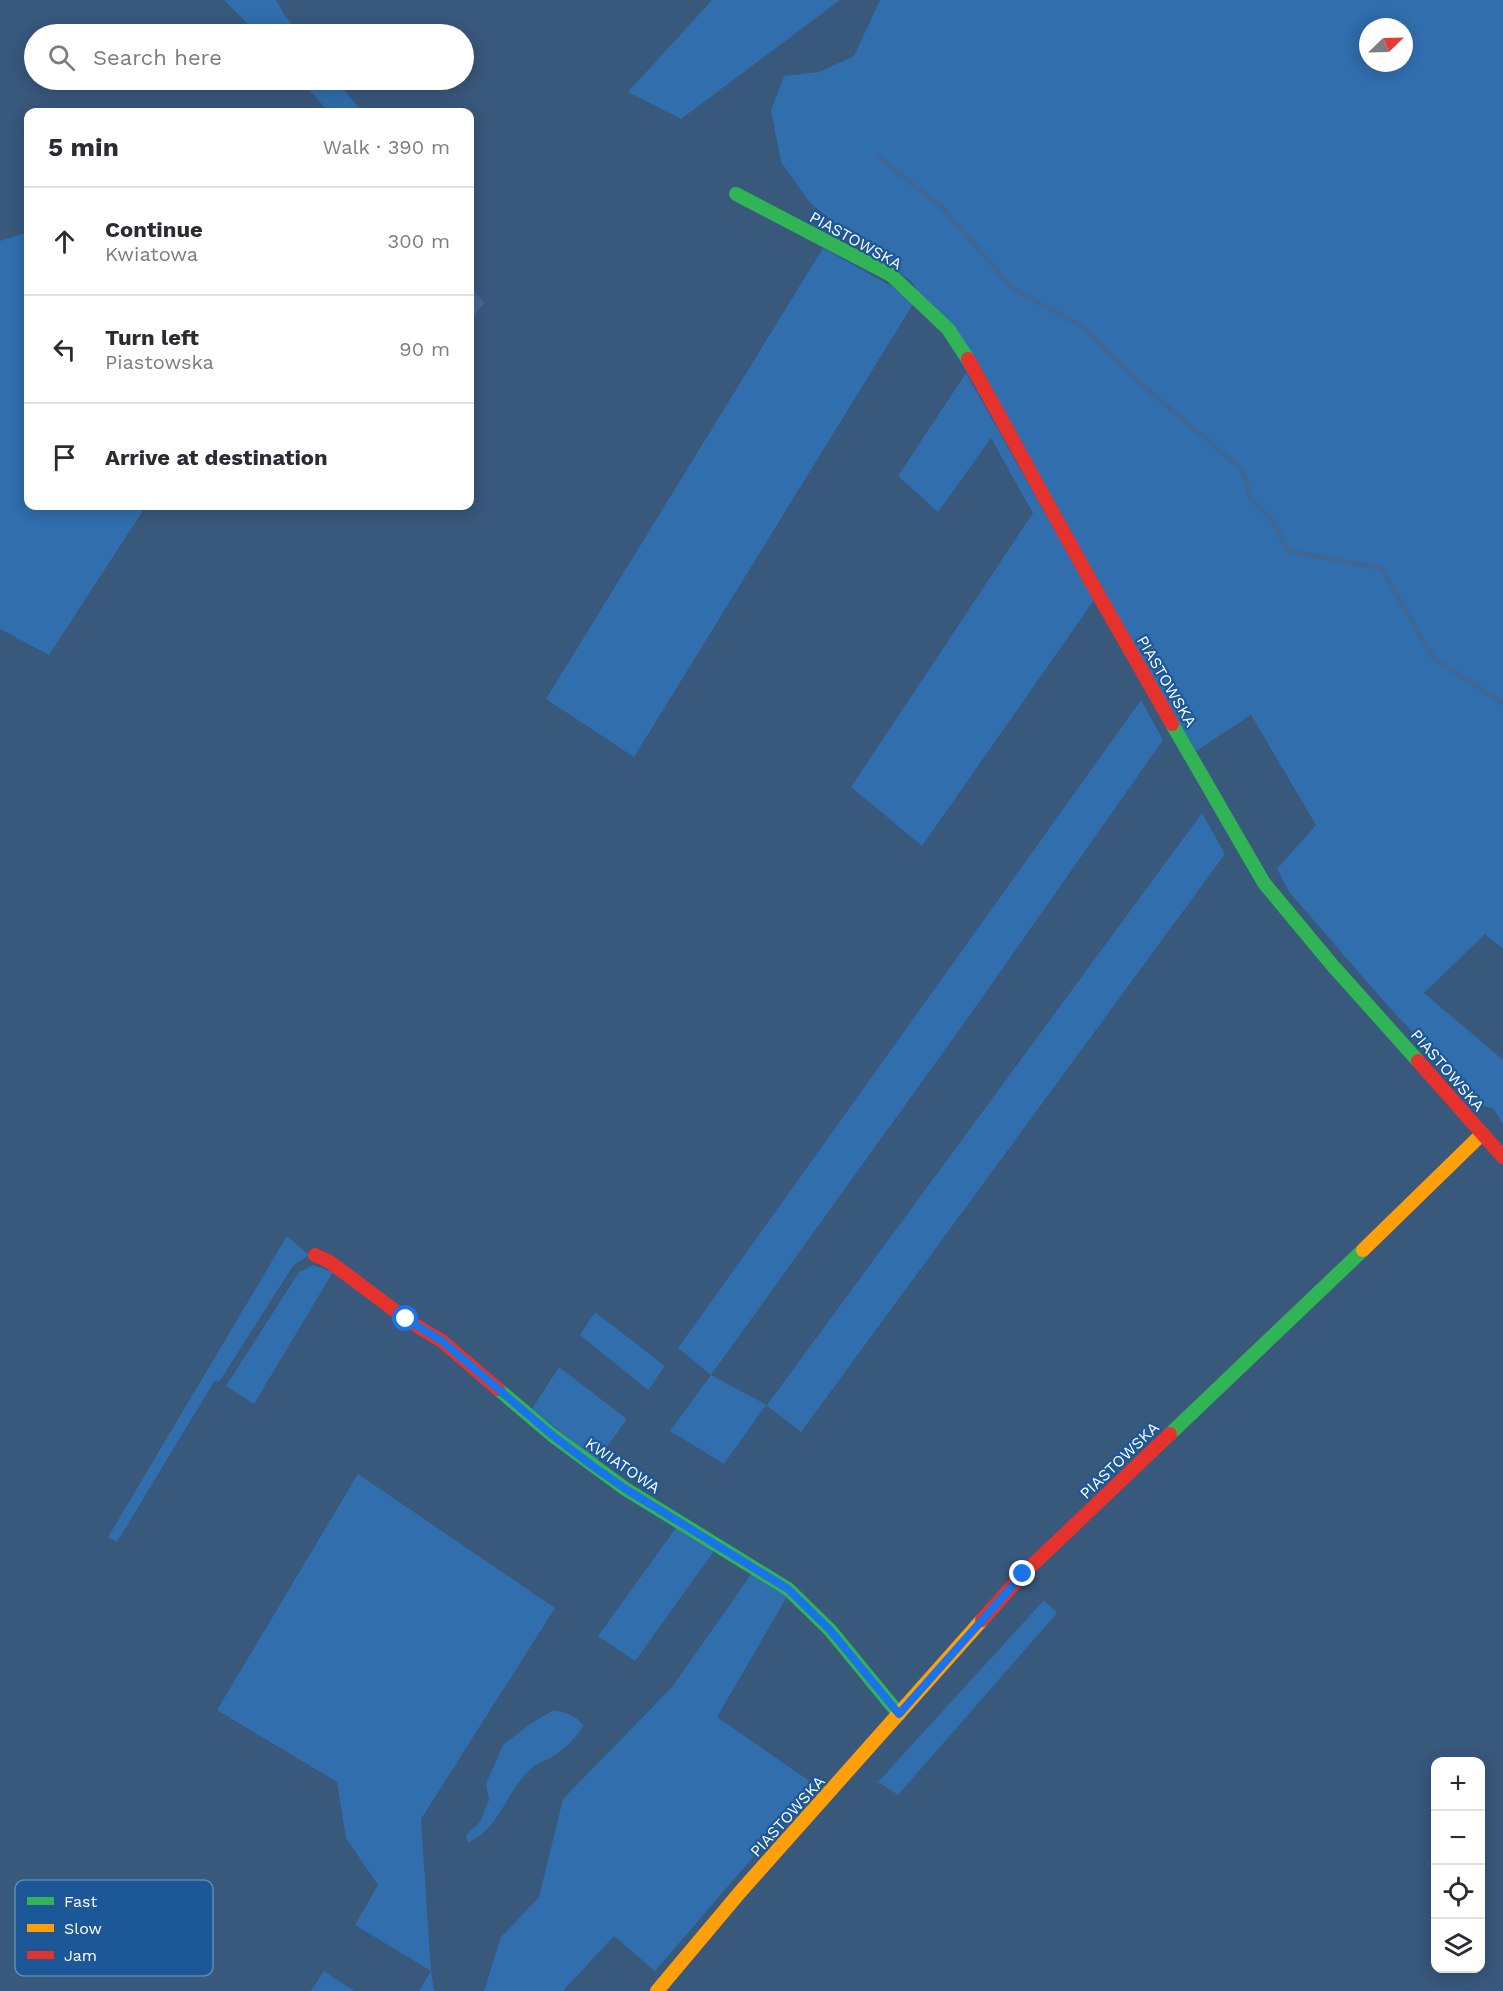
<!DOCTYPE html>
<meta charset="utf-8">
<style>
body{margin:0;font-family:"Work Sans",sans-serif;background:#f2f2f3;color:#2b2b33}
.controls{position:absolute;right:18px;bottom:18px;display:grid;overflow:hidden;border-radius:12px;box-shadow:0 3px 15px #0003}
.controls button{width:54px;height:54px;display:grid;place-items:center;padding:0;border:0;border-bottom:2px solid #e1e1e2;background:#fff;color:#2b2b33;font:30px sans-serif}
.compass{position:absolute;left:1359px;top:18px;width:54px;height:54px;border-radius:50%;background:#fff;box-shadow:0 3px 15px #0003;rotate:67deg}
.stop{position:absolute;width:18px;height:18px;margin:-14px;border:4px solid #1a73e8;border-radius:50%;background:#fff}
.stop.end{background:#1a73e8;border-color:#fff;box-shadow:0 2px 6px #0008}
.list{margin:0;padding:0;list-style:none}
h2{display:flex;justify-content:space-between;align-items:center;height:78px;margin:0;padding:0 24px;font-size:26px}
h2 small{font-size:20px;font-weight:400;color:#7c7c81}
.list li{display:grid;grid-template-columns:39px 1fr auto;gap:18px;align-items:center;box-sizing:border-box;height:108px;padding:0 24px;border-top:2px solid #e1e1e2}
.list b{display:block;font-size:22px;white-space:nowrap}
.list p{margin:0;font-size:20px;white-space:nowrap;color:#7c7c81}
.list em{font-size:20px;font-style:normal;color:#7c7c81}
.icon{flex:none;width:33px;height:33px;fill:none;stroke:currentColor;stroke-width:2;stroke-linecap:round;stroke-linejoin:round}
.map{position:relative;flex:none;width:1503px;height:1991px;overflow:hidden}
.search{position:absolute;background:#fff;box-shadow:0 3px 15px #0003;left:24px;top:24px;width:450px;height:66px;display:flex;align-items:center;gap:15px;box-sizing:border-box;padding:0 21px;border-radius:33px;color:#7c7c81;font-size:22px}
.panel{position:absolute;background:#fff;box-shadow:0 3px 15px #0003;left:24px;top:108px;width:450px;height:402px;border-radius:12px}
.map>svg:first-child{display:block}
.green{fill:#316ead;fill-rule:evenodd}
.water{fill:#3e6795}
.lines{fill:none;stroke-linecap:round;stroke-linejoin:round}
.stream{stroke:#3e6795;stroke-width:4.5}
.fast{stroke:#30b455;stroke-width:14}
.slow{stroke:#ff9f0a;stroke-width:14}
.jam{stroke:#e5322d;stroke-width:14}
.route{stroke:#1a73e8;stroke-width:8}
.labels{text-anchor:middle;stroke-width:4.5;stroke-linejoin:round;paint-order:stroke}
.street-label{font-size:16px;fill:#fff;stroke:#1c5798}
.key{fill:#1c5798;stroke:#6089b7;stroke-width:1.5}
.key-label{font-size:16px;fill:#fff}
</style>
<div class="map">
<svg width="1503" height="1991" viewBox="0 0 1503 1991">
<rect width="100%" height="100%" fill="#38587c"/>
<path class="green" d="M224,0H276L285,16L299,34H258Z
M712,0H840L681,119L628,92Z
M880,0H1503V949L1485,934L1424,993L1503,1060V1124L1493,1108L1481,1106L1389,1007L1290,893L1277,869L1316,825L1251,715L1196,751L912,282L811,204L781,162L771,110L784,76L819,72L854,56ZM1368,27H1404V63H1368Z
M300,80H336L362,112H329Z
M28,232V506H146L49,655L0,629V241Z
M823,248L893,287L913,304L634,757L546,699Z
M966,373L1094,600L922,846L851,787L1033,513L991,438L938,512L898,476Z
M1141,700L1163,740L967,1019L711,1375L767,1405L1202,813L1225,854L801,1432L766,1405L724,1464L670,1431L711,1375L678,1348Z
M287,1236L309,1255L293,1266L219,1382L215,1380L117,1542L108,1537Z
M313,1265L333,1272L254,1404L226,1386L299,1272Z
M595,1312L665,1366L648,1390L580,1335Z
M559,1367L627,1419L597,1461L532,1409Z
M358,1474L555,1608L421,1819L431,1971L434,1991H419L431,1971L355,1925L378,1885L346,1838L337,1782L217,1710Z
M676,1528L714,1551L635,1661L598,1636Z
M752,1573L788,1595L717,1717L815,1785L655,1971L614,1936L563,1991H484L501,1937L539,1897L563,1799L672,1687Z
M1044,1600L1057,1613L898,1795L878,1782Z
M554,1710C566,1713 576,1715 584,1726C576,1737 566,1748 555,1755C548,1760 540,1762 534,1766C506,1788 503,1826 468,1843L466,1835L480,1822L489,1800L486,1784L503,1745L530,1724Z
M324,1971L354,1991H311Z"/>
<path class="water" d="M470,288L485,303L470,320Z"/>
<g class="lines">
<path class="stream" d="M878,157L942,207L1013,289L1080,325L1139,382L1242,470L1250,498L1272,519L1288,551L1381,568L1434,659L1503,703"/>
<path class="fast" d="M736,194L891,275L948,329L968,359
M1172,724L1264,883L1333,966L1418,1061
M498,1389L552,1435L624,1488L788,1589L830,1630L899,1714
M1170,1434L1363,1250"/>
<path class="slow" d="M1363,1250L1482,1134
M657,1991L741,1891L982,1620"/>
<path class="jam" d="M968,359L1090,580L1172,724
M1418,1061L1503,1157
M315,1255L330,1262L410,1322L442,1341L498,1389
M982,1620L1023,1574L1170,1434"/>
</g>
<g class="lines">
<path class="route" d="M406,1319L442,1341L552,1435L590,1464L624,1488L788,1589L830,1630L899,1714L1023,1574"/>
</g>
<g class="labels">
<g class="street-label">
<text transform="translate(856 240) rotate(29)" y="6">PIASTOWSKA</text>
<text transform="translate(1167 681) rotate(60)" y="6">PIASTOWSKA</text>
<text transform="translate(1448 1070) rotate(49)" y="6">PIASTOWSKA</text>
<text transform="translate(1119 1460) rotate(-44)" y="6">PIASTOWSKA</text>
<text transform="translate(623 1465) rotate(34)" y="6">KWIATOWA</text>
<text transform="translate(787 1816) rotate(-48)" y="6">PIASTOWSKA</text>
</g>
</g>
<rect x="15" y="1880" width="198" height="96" rx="9" class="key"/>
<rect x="27" y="1897" width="27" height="8" fill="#30b455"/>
<rect x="27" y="1924" width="27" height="8" fill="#ff9f0a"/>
<rect x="27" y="1951" width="27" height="8" fill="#e5322d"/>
<g class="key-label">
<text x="64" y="1907">Fast</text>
<text x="64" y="1934">Slow</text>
<text x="64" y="1961">Jam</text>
</g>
</svg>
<div class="controls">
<button>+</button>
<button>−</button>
<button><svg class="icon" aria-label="locate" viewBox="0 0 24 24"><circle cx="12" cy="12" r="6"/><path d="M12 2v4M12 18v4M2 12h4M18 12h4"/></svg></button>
<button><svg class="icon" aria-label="layers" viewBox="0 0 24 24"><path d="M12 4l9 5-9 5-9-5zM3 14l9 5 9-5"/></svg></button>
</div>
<svg class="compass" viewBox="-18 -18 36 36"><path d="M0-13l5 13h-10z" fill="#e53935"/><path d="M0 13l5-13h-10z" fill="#7c7c81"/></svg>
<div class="stop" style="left:406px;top:1319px"></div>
<div class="stop end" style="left:1023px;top:1574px"></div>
<div class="search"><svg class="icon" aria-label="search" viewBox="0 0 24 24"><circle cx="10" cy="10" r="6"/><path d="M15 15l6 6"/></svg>Search here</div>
<section class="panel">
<h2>5 min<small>Walk · 390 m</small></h2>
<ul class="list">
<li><svg class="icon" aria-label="ahead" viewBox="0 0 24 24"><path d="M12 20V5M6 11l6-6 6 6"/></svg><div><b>Continue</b><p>Kwiatowa</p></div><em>300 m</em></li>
<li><svg class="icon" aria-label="left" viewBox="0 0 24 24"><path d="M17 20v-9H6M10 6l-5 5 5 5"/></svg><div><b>Turn left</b><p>Piastowska</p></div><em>90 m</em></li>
<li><svg class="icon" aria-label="arrive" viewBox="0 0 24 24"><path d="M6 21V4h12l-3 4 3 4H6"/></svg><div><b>Arrive at destination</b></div></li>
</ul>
</section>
</div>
